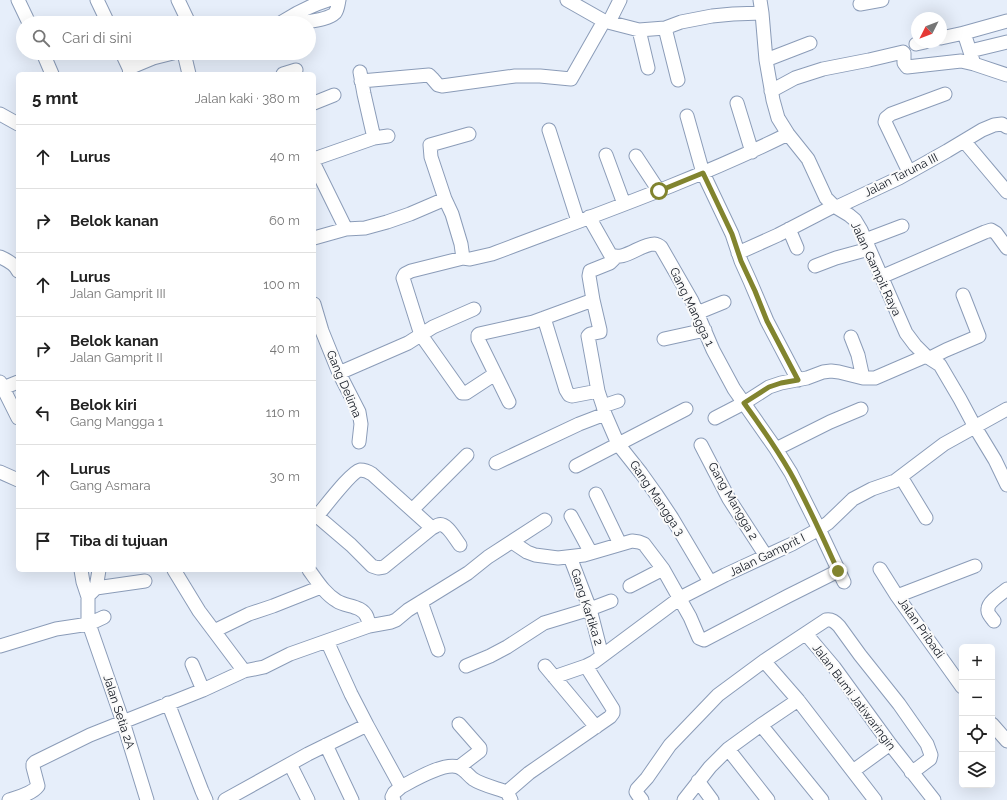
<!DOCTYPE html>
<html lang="id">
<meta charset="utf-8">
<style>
body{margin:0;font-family:Raleway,sans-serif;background:#f2f2f2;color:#222}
.controls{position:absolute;right:12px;bottom:12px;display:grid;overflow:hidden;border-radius:6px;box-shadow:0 4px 16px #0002}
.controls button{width:36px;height:36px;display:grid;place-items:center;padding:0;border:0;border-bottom:1px solid #e0e0e0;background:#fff;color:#222;font:20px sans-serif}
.compass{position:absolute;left:911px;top:12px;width:36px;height:36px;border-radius:50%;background:#fff;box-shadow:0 4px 16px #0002;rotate:228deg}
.stop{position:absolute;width:12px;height:12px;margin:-9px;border:3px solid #81842e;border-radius:50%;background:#fff}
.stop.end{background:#81842e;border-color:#fff;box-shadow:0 1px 4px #0008}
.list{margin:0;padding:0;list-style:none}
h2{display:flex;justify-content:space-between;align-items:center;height:52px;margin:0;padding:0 16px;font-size:17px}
h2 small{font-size:13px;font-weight:400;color:#767676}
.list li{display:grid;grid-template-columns:26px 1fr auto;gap:12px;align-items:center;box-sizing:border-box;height:64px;padding:0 16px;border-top:1px solid #e0e0e0}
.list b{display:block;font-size:15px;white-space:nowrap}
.list p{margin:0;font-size:13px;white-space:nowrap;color:#767676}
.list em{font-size:13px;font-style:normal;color:#767676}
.icon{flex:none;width:22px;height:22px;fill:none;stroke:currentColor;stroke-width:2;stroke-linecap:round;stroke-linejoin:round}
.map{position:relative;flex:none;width:1007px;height:800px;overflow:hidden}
.search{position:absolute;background:#fff;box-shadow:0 4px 16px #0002;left:16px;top:16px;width:300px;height:44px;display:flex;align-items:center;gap:10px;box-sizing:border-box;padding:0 14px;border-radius:22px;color:#767676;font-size:15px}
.panel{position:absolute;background:#fff;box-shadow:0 4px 16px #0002;left:16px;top:72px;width:300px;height:500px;border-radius:6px}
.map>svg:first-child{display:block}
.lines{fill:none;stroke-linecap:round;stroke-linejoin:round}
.minor-casing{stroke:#8b9cb8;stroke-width:15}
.minor{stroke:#fff;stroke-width:13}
.route{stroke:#81842e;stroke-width:5}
.labels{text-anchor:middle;stroke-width:4;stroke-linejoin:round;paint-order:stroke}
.street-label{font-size:12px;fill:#101620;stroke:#fafafa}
</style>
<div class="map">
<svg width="1007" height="800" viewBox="0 0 1007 800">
<rect width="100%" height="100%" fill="#e6eefa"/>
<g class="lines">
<defs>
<path id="minor" d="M18,0L29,23
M97,0L108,23
M178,0L189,23
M567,0L604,21L639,30L665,28L681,22L712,16L733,14L762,13
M760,0L762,13L766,60L773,100L778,118L788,134L808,159L826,198L834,206L849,215L855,220L861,230L906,333L915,345L926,356L940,365L960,399L975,427L995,460L1007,485
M860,4L882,0
M282,22C296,13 312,5 328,0
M609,22L620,0
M300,23C309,21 328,20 335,13C338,9 338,4 339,0
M665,28L678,80
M639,30L648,68
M964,33L974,64L1007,75
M941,38L964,33L1007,21
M916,44L925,42
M970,51L1007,42
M43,53L52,74
M122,53L129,68L130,74
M184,53L189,74
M766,60L810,43
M129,68L153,58L173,53
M283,74L296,70
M361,81L429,75L432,78L438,85L442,86L515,76H540L571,79L604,21
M771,91L795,78L823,69L869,60L903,52L904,53V63L907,67L961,61L974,64
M314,103L334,95
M737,103L752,152
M0,114L18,124
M687,116L703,173L732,234L741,261L750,281L767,321L798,380
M549,130L578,221
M374,138L388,136
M964,141L1007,192
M606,155L624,204
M636,156L659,191
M314,159L374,138L364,94L360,72
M314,164L346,229
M909,172L885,122L886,118L891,114L945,94
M445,199L431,157L430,145L469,134
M837,207L899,178L947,151L982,130L994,125L1002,124L1007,127
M589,217L610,254C623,263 641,243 655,244C656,244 660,246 661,247L692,301L713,350L734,389L776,449L791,473L819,529L844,582
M789,229L797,248
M314,238L346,229L365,228L387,222L410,214L445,199L452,214L461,244L463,258L470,259L492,254C592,216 693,181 788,134
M865,240L902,226
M738,253L778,235L834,206
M0,257C7,260 15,264 18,271
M463,258L411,271L405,274L403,278L421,335L462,393H466L495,374
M815,266L836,258L869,249
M881,277L985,232L991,230L996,233L1007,248
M593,300L600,330V332L590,334L588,336L598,391L603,406
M314,304L322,331L339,373L359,412L361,424L359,442
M697,313L724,302
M544,318L566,390L569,395L572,396L598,391
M851,337L858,355L863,378
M664,339L705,330
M930,358L946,350L979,336L963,295
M339,373L408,343L433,327L474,309
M0,382L18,418
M3,388L18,382
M618,401L603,406L605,414L618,444L641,473L656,494L672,518L710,582
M509,402L478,339V335L479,334L533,322L593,300L589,276L590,271L610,263L616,257
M715,418L744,403L769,387L781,383L807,378L823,372L831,371L839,372L863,378H875L926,356
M701,445L729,499L766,556
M776,449L830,422L861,409
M496,463L579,424L605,414
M576,466L686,409
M0,472L18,480
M901,477L926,518
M596,494L620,544
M412,510L467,455
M314,513L317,516L351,545L372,566L378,568L384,567L432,528L372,474C369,472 365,470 360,470C351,472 325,507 317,516
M571,516L591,553
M432,528C433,528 437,525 438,525C447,522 455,539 460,545
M512,542L527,552L535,555L558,558L584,555L632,541L639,542L644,544L663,569L690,617L699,638L704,640L788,596L838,571
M570,557L590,609L602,656
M880,569L897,596L962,687
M81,570L83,582L88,597V618L89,624L123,722L147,800
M174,570L199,611L244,671
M309,570C317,581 325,594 337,601C346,607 362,605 367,617C368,620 369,623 369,626
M630,586L663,569
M96,588L145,581
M90,594L96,588L99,570
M897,596L975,566
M421,602L438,650
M994,621C991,617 987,613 988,609C988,602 1002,593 1007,589
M214,631L249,614L273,606L321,587
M806,634L834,667L890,744L934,800
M327,641L351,694L367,725
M0,646L56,629L89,624L104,617
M192,664L203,690
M466,666L490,656L507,647L544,623L590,609L611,601
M545,666L596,727
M554,677L586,666L594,662L680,598L725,575L792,544L819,529L828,523L853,499L872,489L895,481L944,444L1007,409
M798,700L875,800
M168,703L202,791L206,800
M992,724L1007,741
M761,725L822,800
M326,745L352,800
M728,749L768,800
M290,764L308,800
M459,767L480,751V748L459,724
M853,771L890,744
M698,781L712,800
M507,792L529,773L610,717L613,713V709L586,666
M9,800C18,797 32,794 38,786L33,767V764L35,762L90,735L203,690L244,671L264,667L290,654L369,626L391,622L396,620L408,610L468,573L488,557L545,520
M225,800L308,754L367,725L401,787C414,780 444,762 458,767C464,769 468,775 473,779C482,785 496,788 507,792L511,800
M394,800L392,797L394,793L401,787
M642,800L638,795L636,792L637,789L647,778L670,745L718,695L764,661L826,620C832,619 835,622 839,626L860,655L899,704L927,744L931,755L930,759L918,768L911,772
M684,800L710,767L728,749L761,725L798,700L764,661"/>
</defs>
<use href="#minor" class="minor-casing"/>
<use href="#minor" class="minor"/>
</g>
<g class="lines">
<path class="route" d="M659,191L703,173L732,234L741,261L755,291L767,321L798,380L781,383L769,387L744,403C760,425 776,448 790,472C808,504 823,538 838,571"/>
</g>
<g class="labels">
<g class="street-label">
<text transform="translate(901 175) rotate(-27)" y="4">Jalan Taruna III</text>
<text transform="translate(876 269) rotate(65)" y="4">Jalan Gampit Raya</text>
<text transform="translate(692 307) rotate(64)" y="4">Gang Mangga 1</text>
<text transform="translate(344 384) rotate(67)" y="4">Gang Delima</text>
<text transform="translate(657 498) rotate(56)" y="4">Gang Mangga 3</text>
<text transform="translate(733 501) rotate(60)" y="4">Gang Mangga 2</text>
<text transform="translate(767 555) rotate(-26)" y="4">Jalan Gamprit I</text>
<text transform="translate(587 607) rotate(72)" y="4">Gang Kartika 2</text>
<text transform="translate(921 628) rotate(55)" y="4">Jalan Pribadi</text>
<text transform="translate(854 697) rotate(53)" y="4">Jalan Bumi Jatiwaringin</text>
<text transform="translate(119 712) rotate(72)" y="4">Jalan Setia 2A</text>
</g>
</g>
</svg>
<div class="controls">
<button>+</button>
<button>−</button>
<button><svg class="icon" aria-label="locate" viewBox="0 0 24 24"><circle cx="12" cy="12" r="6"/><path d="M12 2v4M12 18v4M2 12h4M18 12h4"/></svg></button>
<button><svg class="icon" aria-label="layers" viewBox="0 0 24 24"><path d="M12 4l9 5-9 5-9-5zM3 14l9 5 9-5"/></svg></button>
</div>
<svg class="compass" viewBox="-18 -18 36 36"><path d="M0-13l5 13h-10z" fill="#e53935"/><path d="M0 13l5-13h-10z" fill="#767676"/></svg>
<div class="stop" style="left:659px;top:191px"></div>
<div class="stop end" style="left:838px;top:571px"></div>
<div class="search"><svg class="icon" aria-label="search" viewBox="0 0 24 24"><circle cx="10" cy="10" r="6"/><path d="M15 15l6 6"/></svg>Cari di sini</div>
<section class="panel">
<h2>5 mnt<small>Jalan kaki · 380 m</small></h2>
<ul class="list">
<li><svg class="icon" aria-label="ahead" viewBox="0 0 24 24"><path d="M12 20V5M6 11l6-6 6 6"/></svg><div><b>Lurus</b></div><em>40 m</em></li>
<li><svg class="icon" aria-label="right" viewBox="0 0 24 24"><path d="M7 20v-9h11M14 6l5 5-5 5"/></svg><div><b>Belok kanan</b></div><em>60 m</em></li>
<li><svg class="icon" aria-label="ahead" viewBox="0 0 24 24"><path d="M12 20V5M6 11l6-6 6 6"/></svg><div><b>Lurus</b><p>Jalan Gamprit III</p></div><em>100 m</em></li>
<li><svg class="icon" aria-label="right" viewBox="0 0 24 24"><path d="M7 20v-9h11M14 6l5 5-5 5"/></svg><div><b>Belok kanan</b><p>Jalan Gamprit II</p></div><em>40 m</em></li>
<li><svg class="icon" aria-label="left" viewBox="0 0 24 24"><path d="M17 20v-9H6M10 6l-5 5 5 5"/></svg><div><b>Belok kiri</b><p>Gang Mangga 1</p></div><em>110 m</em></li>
<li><svg class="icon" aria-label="ahead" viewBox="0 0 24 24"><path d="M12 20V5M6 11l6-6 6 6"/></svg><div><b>Lurus</b><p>Gang Asmara</p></div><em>30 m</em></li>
<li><svg class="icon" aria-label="arrive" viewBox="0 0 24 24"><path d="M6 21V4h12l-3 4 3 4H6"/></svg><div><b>Tiba di tujuan</b></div></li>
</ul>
</section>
</div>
